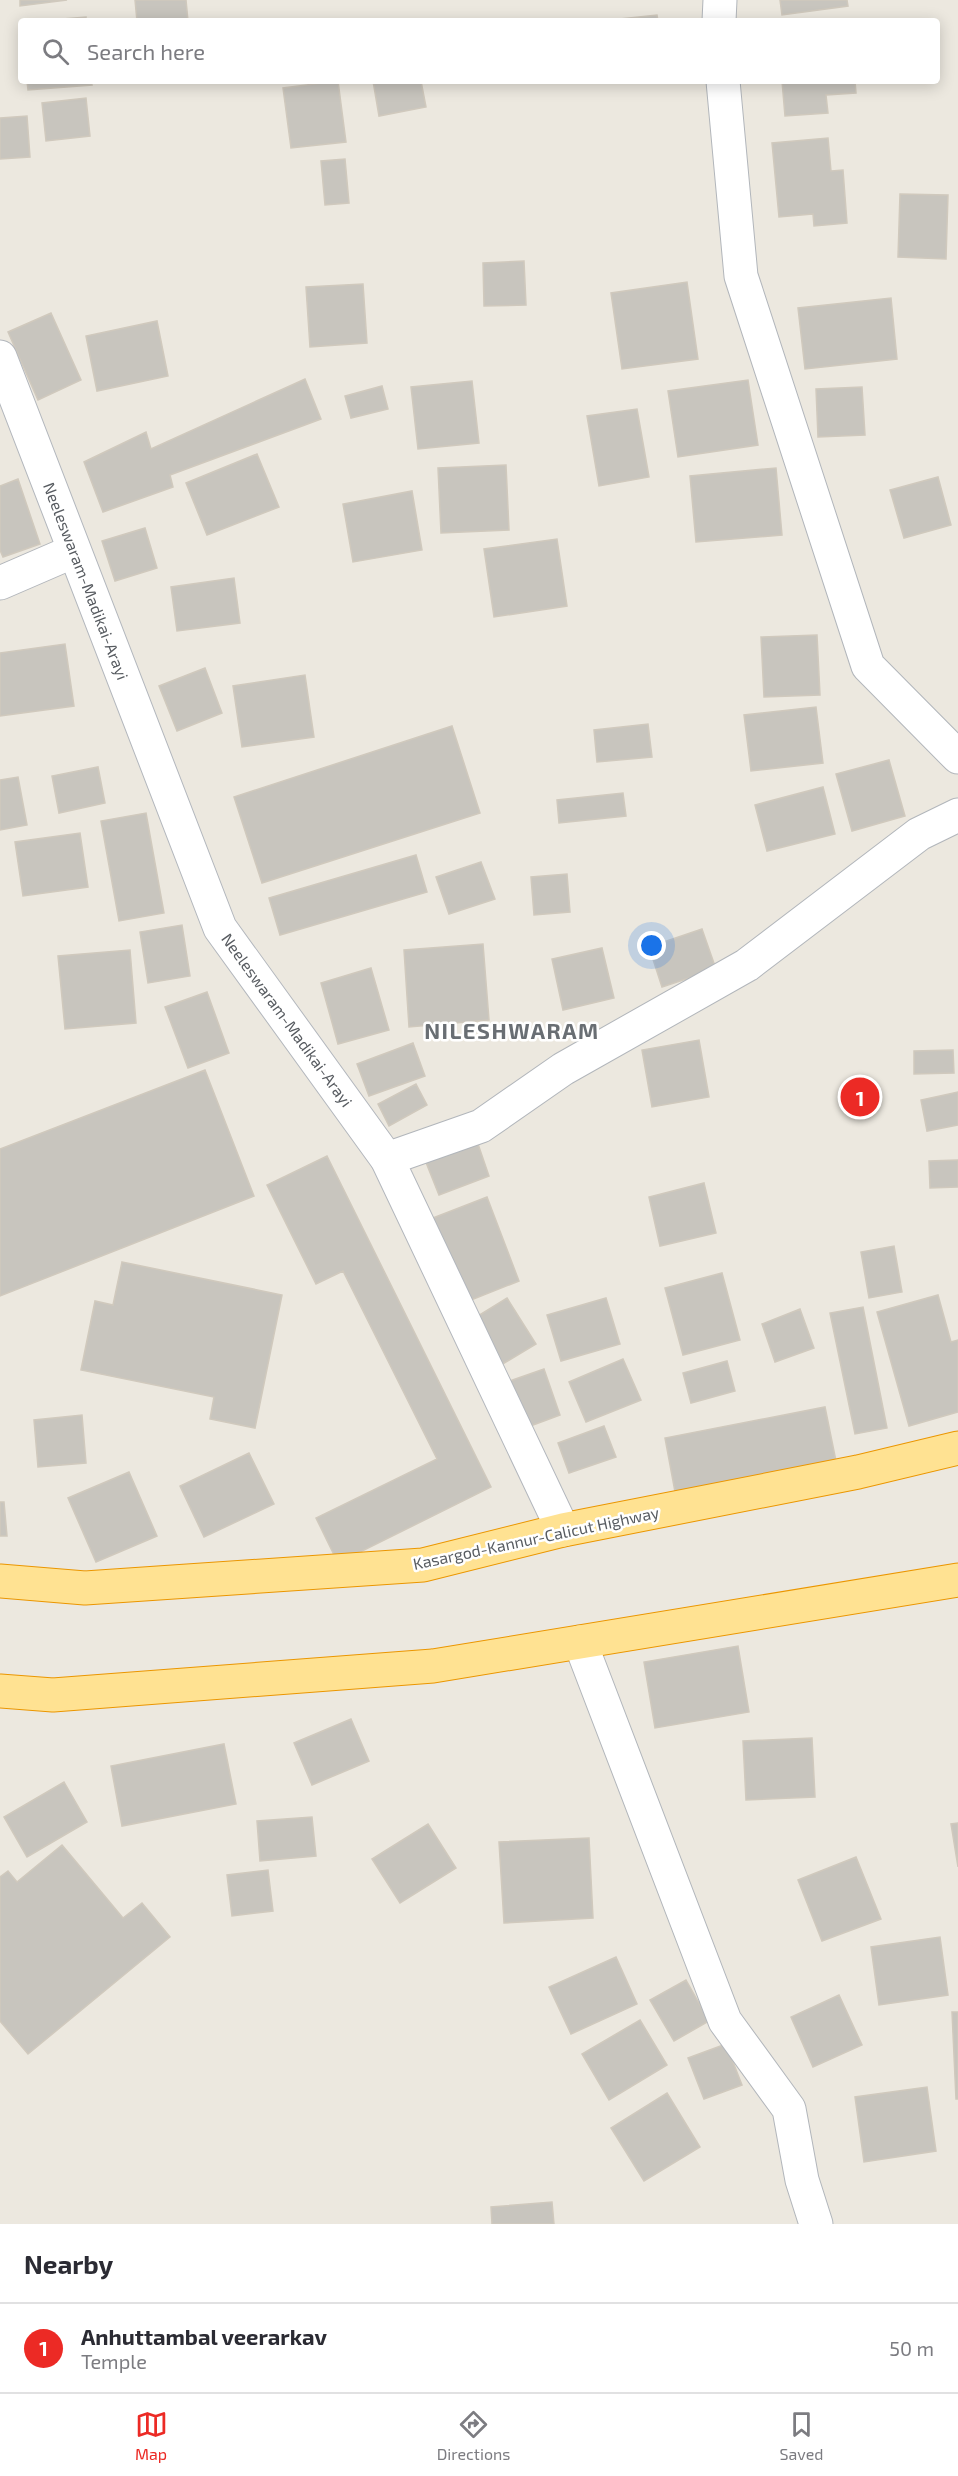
<!DOCTYPE html>
<style>
body{margin:0;font-family:"Exo 2",sans-serif;background:#f7f7f7;color:#2b2b33}
.you{position:absolute;left:652px;top:946px;width:21px;height:21px;margin:-15px;border:4px solid #fff;border-radius:50%;background:#1a73e8;box-shadow:0 0 0 9px #1a73e833}
.badge{display:grid;place-items:center;width:39px;height:39px;border-radius:50%;background:#ec2a25;color:#fff;font-size:20px;font-weight:700}
.pin{position:absolute;translate:-50% -50%;border:3px solid #fff;box-shadow:0 2px 6px #0006}
.list{margin:0;padding:0;list-style:none}
h2{display:flex;justify-content:space-between;align-items:center;height:78px;margin:0;padding:0 24px;font-size:26px}
h2 small{font-size:20px;font-weight:400;color:#7c7c81}
.list li{display:grid;grid-template-columns:39px 1fr auto;gap:18px;align-items:center;box-sizing:border-box;height:90px;padding:0 24px;border-top:2px solid #e1e1e2}
.list b{display:block;font-size:22px;white-space:nowrap}
.list p{margin:0;font-size:20px;white-space:nowrap;color:#7c7c81}
.list em{font-size:20px;font-style:normal;color:#7c7c81}
.icon{flex:none;width:33px;height:33px;fill:none;stroke:currentColor;stroke-width:2;stroke-linecap:round;stroke-linejoin:round}
.map{position:relative;flex:none;width:958px;height:2224px;overflow:hidden}
.search{position:absolute;background:#fff;box-shadow:0 3px 15px #0003;left:18px;right:18px;top:18px;height:66px;display:flex;align-items:center;gap:15px;box-sizing:border-box;padding:0 21px;border-radius:6px;color:#7c7c81;font-size:22px}
.sheet{height:168px;background:#fff}
nav{display:flex;justify-content:space-around;align-items:center;box-sizing:border-box;height:84px;border-top:2px solid #e1e1e2;background:#fff;font-size:16px;color:#7c7c81}
nav a{display:grid;justify-items:center;gap:3px}
nav .on{color:#ec2a25}
.map>svg:first-child{display:block}
.building{fill:#c8c5be;stroke:#d0c9bd;stroke-width:1.5}
.lines{fill:none;stroke-linecap:round;stroke-linejoin:round}
.minor-casing{stroke:#b2b6bb;stroke-width:35}
.tertiary-casing{stroke:#b2b6bb;stroke-width:35}
.secondary-casing{stroke:#b3b7bd;stroke-width:35}
.trunk-casing{stroke:#eb9600;stroke-width:35}
.minor{stroke:#fff;stroke-width:33}
.tertiary{stroke:#fff;stroke-width:33}
.secondary{stroke:#fff;stroke-width:33}
.trunk{stroke:#ffe292;stroke-width:33}
.labels{text-anchor:middle;stroke-width:5;stroke-linejoin:round;paint-order:stroke}
.street-label{font-size:16px;fill:#585c61;stroke:#fff}
.district-label{font-size:22px;font-weight:bold;letter-spacing:1.5px;fill:#696e73;stroke:#fff}
</style>
<div class="map">
<svg width="958" height="2224" viewBox="0 0 958 2224">
<rect width="100%" height="100%" fill="#ece8df"/>
<path class="building" d="M20,0H67L20,6Z
M135,0H186L188,21H137Z
M780,0H847L848,6L782,15Z
M657,15L658,21L610,20Z
M86,17V21H38Z
M27,81H91L92,85L28,90Z
M338,81L346,142L291,148L283,88Z
M373,81H421L426,107L379,116Z
M782,81H855L856,93L826,95L828,113L785,116Z
M86,98L90,136L46,141L42,103Z
M27,116L30,157L0,159V118Z
M828,138L831,171L843,170L847,223L814,226L813,214L779,217L772,143Z
M345,159L349,203L325,205L321,161Z
M900,194L948,195L946,259L898,257Z
M524,261L526,305L484,306L483,263Z
M687,282L698,359L622,369L611,293Z
M363,284L367,343L310,347L306,287Z
M891,298L897,359L805,369L798,308Z
M51,313L81,380L38,400L8,332Z
M157,321L168,376L97,391L86,336Z
M305,379L321,419L170,475L173,487L103,512L84,462L146,432L151,449Z
M748,380L758,445L678,457L668,391Z
M472,381L479,443L418,449L411,387Z
M382,386L388,409L351,418L345,396Z
M862,387L865,435L818,437L816,389Z
M637,409L649,477L599,486L587,416Z
M257,454L279,507L207,535L186,483Z
M506,465L509,530L441,533L438,468Z
M776,468L782,535L696,542L690,476Z
M938,477L951,525L904,538L890,490Z
M18,479L40,544L3,557L0,550V486Z
M412,491L422,550L353,562L343,504Z
M145,528L157,568L115,581L102,541Z
M557,539L567,606L494,617L484,549Z
M234,578L240,623L177,631L171,587Z
M817,635L820,695L764,697L761,637Z
M65,644L74,706L0,716V653Z
M205,668L222,713L177,731L159,686Z
M305,675L314,737L242,747L233,686Z
M816,707L823,763L751,771L744,715Z
M648,724L652,757L597,762L594,730Z
M452,726L480,813L262,883L234,797Z
M889,760L905,816L852,831L836,774Z
M98,767L105,803L59,813L52,776Z
M18,777L27,825L0,830V780Z
M823,787L835,834L767,851L755,805Z
M623,793L626,816L559,823L557,800Z
M146,813L164,913L119,921L101,821Z
M80,833L88,887L23,896L15,842Z
M416,855L427,892L280,935L269,898Z
M481,862L495,899L449,914L436,877Z
M567,874L570,912L534,915L531,877Z
M182,925L190,976L148,983L140,932Z
M702,929L716,969L662,987L649,947Z
M483,944L489,1020L409,1027L404,950Z
M602,948L614,998L563,1010L552,959Z
M130,950L136,1023L65,1029L58,956Z
M371,968L389,1030L338,1044L321,983Z
M207,992L229,1053L188,1068L165,1007Z
M699,1040L709,1097L652,1107L642,1050Z
M413,1043L425,1076L369,1096L357,1064Z
M953,1050L954,1073L914,1074V1051Z
M205,1070L254,1196L0,1296V1149Z
M416,1084L427,1105L389,1126L378,1104Z
M958,1092V1125L927,1131L921,1100Z
M477,1141L489,1176L439,1195L425,1160Z
M327,1156L491,1487L338,1563L316,1518L437,1459L343,1271L316,1284L267,1185Z
M958,1160V1187L930,1188L929,1161Z
M704,1183L716,1233L660,1246L649,1197Z
M487,1197L519,1281L466,1302L433,1218Z
M894,1246L902,1292L869,1298L861,1252Z
M122,1262L282,1295L255,1428L210,1419L214,1397L81,1370L95,1301L113,1305Z
M722,1273L740,1340L683,1355L665,1288Z
M938,1295L951,1342L958,1340V1412L909,1426L877,1312Z
M507,1298L536,1344L501,1365L473,1319Z
M606,1298L620,1344L561,1361L547,1315Z
M863,1307L887,1428L855,1434L830,1313Z
M800,1309L814,1348L775,1362L762,1324Z
M623,1359L641,1400L586,1422L569,1382Z
M727,1361L735,1391L691,1403L683,1373Z
M544,1369L560,1415L525,1428L507,1382Z
M825,1407L837,1466L676,1497L665,1438Z
M82,1415L86,1463L38,1467L34,1420Z
M604,1426L616,1457L569,1473L558,1443Z
M249,1453L274,1504L204,1537L180,1486Z
M129,1472L157,1536L96,1562L68,1498Z
M0,1502H4L7,1536H0Z
M738,1646L749,1712L655,1728L644,1662Z
M351,1719L369,1761L312,1785L294,1743Z
M812,1738L815,1797L746,1800L743,1741Z
M224,1744L236,1804L122,1826L111,1766Z
M64,1782L87,1822L27,1857L4,1817Z
M312,1817L316,1856L260,1861L257,1821Z
M958,1823V1867L951,1824Z
M428,1824L456,1868L400,1903L372,1859Z
M589,1838L593,1918L504,1923L499,1842Z
M62,1845L123,1918L142,1903L170,1937L28,2054L0,2021V1877L8,1871L17,1882Z
M856,1857L881,1919L822,1941L798,1880Z
M268,1870L273,1911L232,1916L227,1875Z
M940,1937L948,1995L879,2005L871,1947Z
M616,1957L637,2004L571,2034L549,1987Z
M686,1980L709,2021L674,2041L650,2000Z
M839,1995L862,2045L813,2067L791,2017Z
M952,2012H958V2099H956Z
M640,2020L667,2065L609,2100L582,2054Z
M726,2044L742,2085L704,2099L688,2058Z
M927,2087L936,2151L864,2162L855,2097Z
M667,2093L700,2147L644,2181L611,2128Z
M552,2202L554,2224H492L491,2207Z"/>
<g class="lines">
<defs>
<path id="minor" d="M0,583L74,551
M387,1159L481,1126L563,1069L747,965L919,834L958,815
M580,1642L725,2021L789,2109L802,2180L816,2224"/>
<path id="tertiary" d="M719,21L720,0
M723,81L741,276L868,666L958,757"/>
<path id="secondary" d="M0,357L220,928L387,1159L563,1530"/>
<path id="trunk" d="M0,1581L85,1588L423,1565L563,1530L858,1472L958,1448
M0,1691L53,1695L433,1666L958,1580"/>
</defs>
<use href="#minor" class="minor-casing"/>
<use href="#tertiary" class="tertiary-casing"/>
<use href="#secondary" class="secondary-casing"/>
<use href="#trunk" class="trunk-casing"/>
<use href="#minor" class="minor"/>
<use href="#tertiary" class="tertiary"/>
<use href="#secondary" class="secondary"/>
<use href="#trunk" class="trunk"/>
</g>
<g class="labels">
<g class="street-label">
<text transform="translate(86 581) rotate(69)" y="6">Neeleswaram-Madikai-Arayi</text>
<text transform="translate(287 1020) rotate(54)" y="6">Neeleswaram-Madikai-Arayi</text>
<text transform="translate(536 1538) rotate(-12)" y="6">Kasargod-Kannur-Calicut Highway</text>
</g>
<g class="district-label">
<text x="512" y="1039">NILESHWARAM</text>
</g>
</g>
</svg>
<div class="you"></div>
<div class="pin badge" style="left:860px;top:1097px">1</div>
<div class="search"><svg class="icon" aria-label="search" viewBox="0 0 24 24"><circle cx="10" cy="10" r="6"/><path d="M15 15l6 6"/></svg>Search here</div>
</div>
<section class="sheet">
<h2>Nearby<small></small></h2>
<ul class="list">
<li><span class="badge">1</span><div><b>Anhuttambal veerarkav</b><p>Temple</p></div><em>50 m</em></li>
</ul>
</section>
<nav>
<a class="on"><svg class="icon" aria-label="map" viewBox="0 0 24 24"><path d="M3 6l6-2 6 2 6-2v14l-6 2-6-2-6 2zM9 4v14M15 6v14"/></svg>Map</a>
<a><svg class="icon" aria-label="directions" viewBox="0 0 24 24"><path d="M12 3l9 9-9 9-9-9zM9 14v-3h6M13 9l2 2-2 2"/></svg>Directions</a>
<a><svg class="icon" aria-label="saved" viewBox="0 0 24 24"><path d="M7 4h10v16l-5-4-5 4z"/></svg>Saved</a>
</nav>
